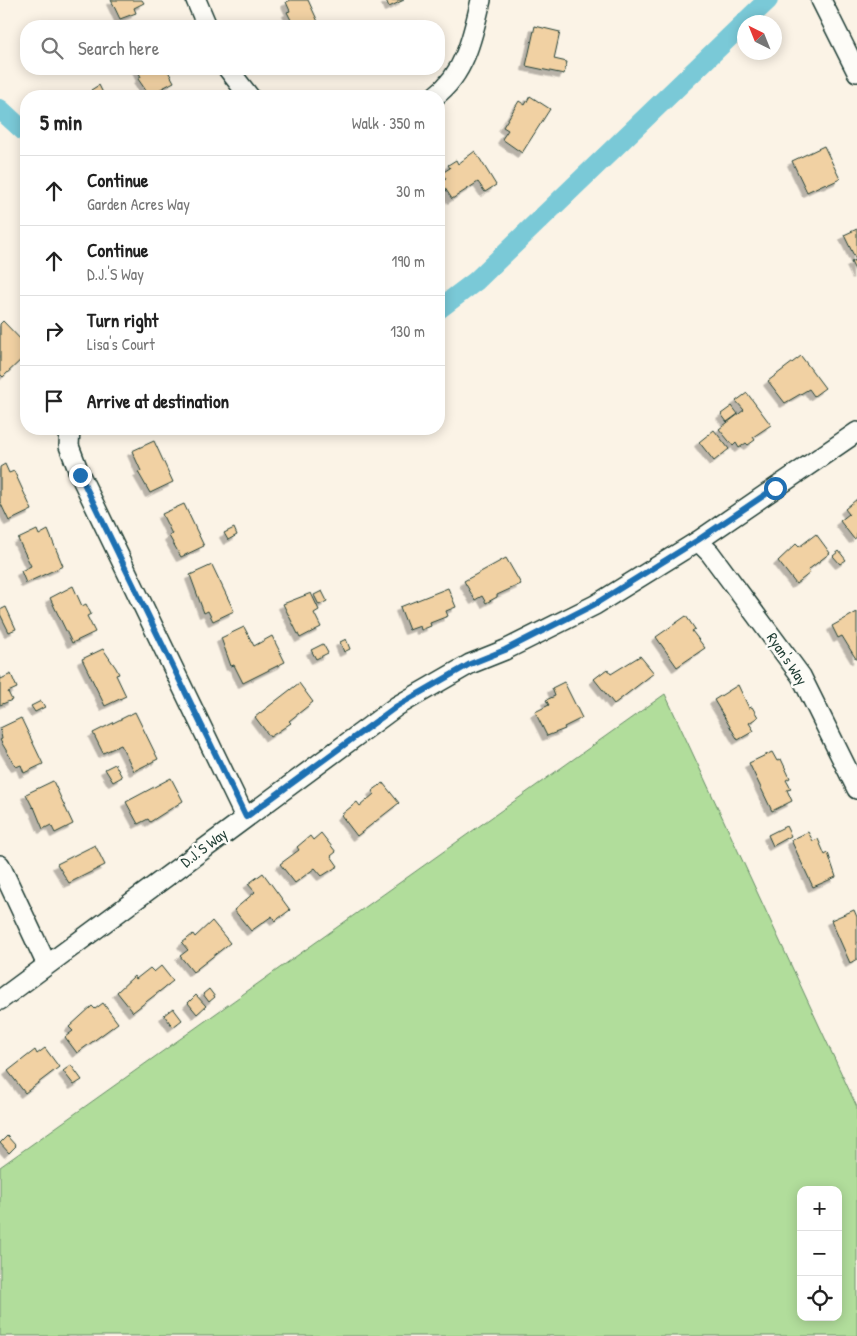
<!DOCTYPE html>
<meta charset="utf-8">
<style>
body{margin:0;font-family:"Patrick Hand",sans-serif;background:#f2f2f2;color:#222}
.controls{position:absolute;right:15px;bottom:15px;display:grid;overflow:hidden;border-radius:10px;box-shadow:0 2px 12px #0003}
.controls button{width:45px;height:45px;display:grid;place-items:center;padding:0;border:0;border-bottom:1px solid #e0e0e0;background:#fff;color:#222;font:25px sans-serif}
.compass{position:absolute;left:737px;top:15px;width:45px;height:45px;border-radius:50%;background:#fff;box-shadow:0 2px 12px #0003;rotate:317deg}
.stop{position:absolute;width:15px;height:15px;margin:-11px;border:4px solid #1f6fb2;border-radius:50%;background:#fff}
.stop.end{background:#1f6fb2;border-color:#fff;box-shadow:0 1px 5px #0008}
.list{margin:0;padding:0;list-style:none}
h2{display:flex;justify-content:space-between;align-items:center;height:65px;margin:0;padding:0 20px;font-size:21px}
h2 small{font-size:16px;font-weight:400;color:#767676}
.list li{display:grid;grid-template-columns:32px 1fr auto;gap:15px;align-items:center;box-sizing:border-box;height:70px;padding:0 20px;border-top:1px solid #e0e0e0}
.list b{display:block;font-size:19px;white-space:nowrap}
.list p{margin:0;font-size:16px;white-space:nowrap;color:#767676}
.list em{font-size:16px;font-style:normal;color:#767676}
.icon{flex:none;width:28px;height:28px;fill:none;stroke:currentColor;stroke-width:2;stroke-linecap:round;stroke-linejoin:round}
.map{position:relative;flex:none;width:857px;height:1336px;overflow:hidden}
.search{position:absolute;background:#fff;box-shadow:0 2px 12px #0003;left:20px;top:20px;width:425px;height:55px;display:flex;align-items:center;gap:12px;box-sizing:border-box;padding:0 18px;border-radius:20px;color:#767676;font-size:19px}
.panel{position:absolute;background:#fff;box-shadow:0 2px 12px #0003;left:20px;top:90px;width:425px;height:345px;border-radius:20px}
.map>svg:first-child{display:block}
.green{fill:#b1dd9b;stroke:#688d68;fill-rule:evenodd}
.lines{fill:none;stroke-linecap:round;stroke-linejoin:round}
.canal{stroke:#7ac9d7;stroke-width:20}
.building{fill:#f1d1a3;stroke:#1f3d34;filter:url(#shadow)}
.minor-casing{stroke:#1f3d34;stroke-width:22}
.minor{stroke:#fdfcf7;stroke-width:19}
.route{stroke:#1f6fb2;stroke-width:6}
.labels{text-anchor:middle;stroke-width:5;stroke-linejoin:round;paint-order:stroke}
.street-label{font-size:15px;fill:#1f3d34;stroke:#fdfcf7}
</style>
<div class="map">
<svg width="857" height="1336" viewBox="0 0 857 1336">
<defs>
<filter id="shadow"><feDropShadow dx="-4.5" dy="4.5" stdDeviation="0" flood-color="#0004"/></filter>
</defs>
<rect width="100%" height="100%" fill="#fbf3e6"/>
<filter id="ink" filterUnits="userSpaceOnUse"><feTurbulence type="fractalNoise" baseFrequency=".02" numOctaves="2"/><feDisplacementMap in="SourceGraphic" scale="10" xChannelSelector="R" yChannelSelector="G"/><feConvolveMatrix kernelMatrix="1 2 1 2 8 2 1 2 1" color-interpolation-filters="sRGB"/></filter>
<g filter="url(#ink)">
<path class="green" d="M665,694L857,1107V1336H0V1167ZM801,1190H838V1317H801Z"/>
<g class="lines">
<path class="canal" d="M745,22L768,0
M0,109L26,133
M439,309L476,281L744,23"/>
</g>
<path class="building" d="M111,0H142L144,3L134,8L136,13L120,19Z
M291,0H308L320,26H294L287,12L290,11L286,2Z
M386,0H404L389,7Z
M535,26L560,32L554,59L567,62L564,74L526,66Z
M137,69H172L168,71L174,82L149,95L138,79L141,77Z
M99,85L104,95L95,96L91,90Z
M530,96L550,109L522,153L502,139L508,130L503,127L519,101L525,105Z
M824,146L840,179L827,185L826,183L807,192L792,161Z
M475,151L496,185L485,192L478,182L452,199L441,182L446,179L442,173L450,168L448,165L456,160L458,164Z
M857,229V274L851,262L856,260L844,235Z
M3,321L26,345V355L3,377L0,374V324Z
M801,356L825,388L814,396L809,389L785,403L768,381Z
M747,393L771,425L753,437L755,440L748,445L746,443L739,448L736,443L733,446L719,429L744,410L736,401Z
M732,406L738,414L727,422L721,414Z
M714,430L729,449L714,461L699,442Z
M154,441L173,482L150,493L138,472L141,471L132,451Z
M5,464L9,473L14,471L32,510L9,521L0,502V467Z
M857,499V537L854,539L840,521L849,514L845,509Z
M184,504L204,546L181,557L169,536L172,534L162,514Z
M234,528L237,535L228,540L224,533Z
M37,530L39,535L48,530L63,566L26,583L21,571L31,566L18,539Z
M816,534L830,553L808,570L810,573L796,584L778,561L796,544L799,547Z
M839,551L846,560L840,564L833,556Z
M506,558L521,584L497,595V597L486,603L482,596L475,600L464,581Z
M212,565L234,611L213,621L208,611L204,613L190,575Z
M73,586L82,606L86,604L91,614L87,616L95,632L72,643L50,598Z
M448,588L456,607L446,611L448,616L430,623L431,626L421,630L420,626L409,630L400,607Z
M322,591L327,601L319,605L314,595Z
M311,593L319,610L314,613L321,627L300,638L283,604Z
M6,607L16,629L9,632L0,614V610Z
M857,612V659H856L842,636L838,638L832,626Z
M686,616L695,629L692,631L705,648L677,667L656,637Z
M244,627L254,646L272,636L285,662L243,683L234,665L231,666L221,638Z
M346,639L350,649L344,652L340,642Z
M323,644L328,653L316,659L311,650Z
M103,649L116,668L119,674L116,675L126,696L105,706L82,659Z
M640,656L654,673L614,704L594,679L607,669L611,674Z
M11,674L17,688L8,692L12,700L0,705V676L1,679Z
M564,682L582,718L564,727L565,729L547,736L535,712L549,705L546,700L555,696L552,688Z
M299,683L313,702L289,721L291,723L270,737L255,717Z
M738,685L749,708L752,707L758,717L749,723L754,731L738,740L714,700Z
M41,701L45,707L35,712L31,706Z
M135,712L158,759L134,771L121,745L103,753L93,733Z
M21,718L43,764L24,773L21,765L16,767L0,740L2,739L0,728Z
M772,752L777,761L781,759L790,778L786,780L791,789L787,790L792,801L772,811L749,763Z
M115,764L122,777L113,782L105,769Z
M171,778L183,801L150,822L148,819L138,824L126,802Z
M53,781L73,824L55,833L51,825L43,829L34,807L33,808L26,794Z
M383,783L399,803L357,836L341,815L357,802L360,806L374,794L372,791Z
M786,826L791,836L773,846L768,835Z
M808,832L813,841L818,839L825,855L828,853L836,877L813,887L791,840Z
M321,833L336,852L331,856L338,866L322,876L315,868L295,883L280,864L299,850L297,847L310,836L313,840Z
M95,845L105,865L69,883L57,864Z
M263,873L290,910L275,921L272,916L251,931L234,910L255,892L248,884Z
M854,910L857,917V959L850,963L831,920Z
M212,921L230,943L193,972L180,956L188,950L182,943L193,934L195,937Z
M161,966L173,981L133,1012L117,992L134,976L136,979L150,968L154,972Z
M209,989L215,997L209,1002L203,994Z
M196,995L206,1006L197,1014L188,1003Z
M103,1003L118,1023L77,1053L65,1037L73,1031L69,1027L92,1006L95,1009Z
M173,1008L182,1020L173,1027L164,1015Z
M45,1048L59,1067L25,1093L8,1071L35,1050L37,1054Z
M71,1065L82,1080L74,1085L63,1071Z
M7,1136L16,1146L9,1153L0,1143Z"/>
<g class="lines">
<defs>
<path id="minor" d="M196,0L207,26
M821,0L857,72
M228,69L249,96
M435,96C465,74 473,35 481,0
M70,429L69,446L80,475L245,817
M698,541L710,553L801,676L857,789
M0,865L47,965
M0,1000L397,706L470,664L505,650L595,605L698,541L857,432"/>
</defs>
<use href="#minor" class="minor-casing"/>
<use href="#minor" class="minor"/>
</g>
</g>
<g class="lines" filter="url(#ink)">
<path class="route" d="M80,475L246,817L397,706L470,664L505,650L595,604L698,540L775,488"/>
</g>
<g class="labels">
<g class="street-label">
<text transform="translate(787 659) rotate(56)" y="5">Ryan's Way</text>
<text transform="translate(204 848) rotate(-37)" y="5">D.J.'S Way</text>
</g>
</g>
</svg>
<div class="controls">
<button>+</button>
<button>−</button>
<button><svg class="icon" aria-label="locate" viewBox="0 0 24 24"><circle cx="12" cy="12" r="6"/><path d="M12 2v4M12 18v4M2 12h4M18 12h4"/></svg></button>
</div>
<svg class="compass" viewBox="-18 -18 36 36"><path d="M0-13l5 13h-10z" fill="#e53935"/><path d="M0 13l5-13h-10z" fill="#767676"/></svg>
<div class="stop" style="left:775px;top:488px"></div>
<div class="stop end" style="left:80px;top:475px"></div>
<div class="search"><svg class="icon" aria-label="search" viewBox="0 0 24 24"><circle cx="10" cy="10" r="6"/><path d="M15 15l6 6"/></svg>Search here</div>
<section class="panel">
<h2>5 min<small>Walk · 350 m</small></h2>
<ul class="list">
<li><svg class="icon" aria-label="ahead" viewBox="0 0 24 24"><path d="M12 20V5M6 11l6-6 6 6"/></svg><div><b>Continue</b><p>Garden Acres Way</p></div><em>30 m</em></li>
<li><svg class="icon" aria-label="ahead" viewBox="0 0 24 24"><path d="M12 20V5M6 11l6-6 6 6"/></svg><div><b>Continue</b><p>D.J.'S Way</p></div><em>190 m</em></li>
<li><svg class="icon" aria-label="right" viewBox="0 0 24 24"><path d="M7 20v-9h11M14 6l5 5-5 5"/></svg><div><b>Turn right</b><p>Lisa's Court</p></div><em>130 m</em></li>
<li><svg class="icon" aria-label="arrive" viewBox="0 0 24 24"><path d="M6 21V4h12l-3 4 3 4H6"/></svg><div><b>Arrive at destination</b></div></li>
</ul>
</section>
</div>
